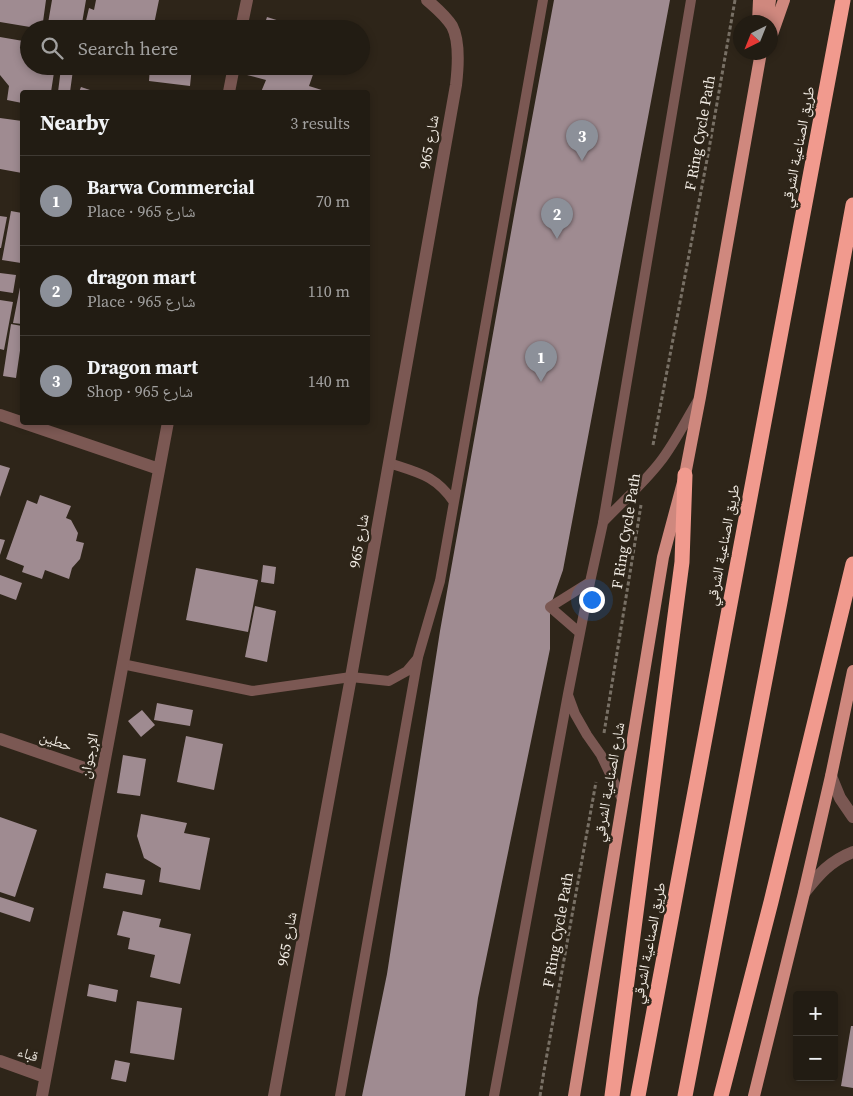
<!DOCTYPE html>
<meta charset="utf-8">
<style>
body{margin:0;font-family:"Source Serif 4","Noto Naskh Arabic",serif;background:#2a251c;color:#f1f3f6}
.controls{position:absolute;right:15px;bottom:15px;display:grid;overflow:hidden;border-radius:5px;box-shadow:0 2px 8px #0003}
.controls button{width:45px;height:45px;display:grid;place-items:center;padding:0;border:0;border-bottom:1px solid #3f3a33;background:#221c13;color:#f1f3f6;font:25px sans-serif}
.compass{position:absolute;left:733px;top:15px;width:45px;height:45px;border-radius:50%;background:#221c13;box-shadow:0 2px 8px #0003;rotate:223deg}
.you{position:absolute;left:591px;top:599px;width:18px;height:18px;margin:-12px;border:4px solid #fff;border-radius:50%;background:#1a73e8;box-shadow:0 0 0 8px #1a73e833}
.badge{display:grid;place-items:center;width:32px;height:32px;border-radius:50%;background:#8c9099;color:#fff;font-size:16px;font-weight:700}
.pin{position:absolute;translate:-50% -41px;filter:drop-shadow(0 1px 2px #0008)}
.pin::after{content:'';position:absolute;top:26px;width:18px;height:15px;background:inherit;clip-path:polygon(0 0,100% 0,50% 100%)}
.list{margin:0;padding:0;list-style:none}
h2{display:flex;justify-content:space-between;align-items:center;height:65px;margin:0;padding:0 20px;font-size:21px}
h2 small{font-size:16px;font-weight:400;color:#a2a1a0}
.list li{display:grid;grid-template-columns:32px 1fr auto;gap:15px;align-items:center;box-sizing:border-box;height:90px;padding:0 20px;border-top:1px solid #3f3a33}
.list b{display:block;font-size:19px;white-space:nowrap}
.list p{margin:0;font-size:16px;white-space:nowrap;color:#a2a1a0}
.list em{font-size:16px;font-style:normal;color:#a2a1a0}
.icon{flex:none;width:28px;height:28px;fill:none;stroke:currentColor;stroke-width:2;stroke-linecap:round;stroke-linejoin:round}
.map{position:relative;flex:none;width:853px;height:1096px;overflow:hidden}
.search{position:absolute;background:#221c13;box-shadow:0 2px 8px #0003;left:20px;top:20px;width:350px;height:55px;display:flex;align-items:center;gap:12px;box-sizing:border-box;padding:0 18px;border-radius:28px;color:#a2a1a0;font-size:19px}
.panel{position:absolute;background:#221c13;box-shadow:0 2px 8px #0003;left:20px;top:90px;width:350px;height:335px;border-radius:5px}
.map>svg:first-child{display:block}
.building{fill:#9f8b91}
.lines{fill:none;stroke-linecap:round;stroke-linejoin:round}
.path{stroke:#787065;stroke-width:3;stroke-dasharray:4 2.5;stroke-linecap:butt}
.lane{stroke:#7b5853;stroke-width:10}
.street{stroke:#7b5853;stroke-width:12}
.primary{stroke:#cf887e;stroke-width:12}
.highway{stroke:#f19a8e;stroke-width:15}
.labels{text-anchor:middle;stroke-width:5;stroke-linejoin:round;paint-order:stroke}
.street-label{font-size:15px;fill:#f1ebe3;stroke:#2e2519}
</style>
<div class="map">
<svg width="853" height="1096" viewBox="0 0 853 1096">
<rect width="100%" height="100%" fill="#2e2519"/>
<path class="building" d="M0,0H46L42,29L0,22Z
M52,0H86L81,29H47Z
M96,0H159L153,29H84L89,8L94,10Z
M554,0H670L563,570L550,607V649L478,998L465,1096H362L387,974L440,631L515,210Z
M267,17L302,28V29H263Z
M0,37L29,42V66H55L51,92H22V103L7,100L9,86L0,75Z
M150,66H192L190,86L149,81Z
M250,66H316L309,86L328,92H261L266,80L247,75Z
M61,68L73,70L70,92H58Z
M81,87L96,92H79Z
M0,118L22,121V173L0,169Z
M11,211L22,213V254L21,263L2,260Z
M0,216L7,217L1,248H0Z
M0,273L16,275L13,293L0,291Z
M22,277V324L13,323Z
M0,300L13,302L4,350L0,349Z
M11,324L22,326V337L16,378L3,376Z
M0,465L10,468L0,497Z
M40,495L71,506L66,518L71,520L78,533L76,541L84,543L80,559L72,568L69,579L45,570L42,579L22,572L24,566L6,559L27,500L37,504Z
M0,539L5,540L0,555Z
M263,565L276,567L274,584L261,582Z
M196,568L258,580L248,632L186,620Z
M0,575L22,583L16,600L0,594Z
M255,606L276,611L267,662L245,657Z
M157,703L193,710L190,726L154,720Z
M142,710L155,725L141,737L128,721Z
M186,736L223,744L214,790L177,782Z
M123,755L146,759L140,796L117,793Z
M141,814L187,823L184,833L210,838L200,890L159,882L161,868L144,858L137,836Z
M0,817L37,830L15,897L0,892Z
M106,873L145,880L142,895L103,888Z
M0,897L34,908L30,922L0,912Z
M123,911L161,919L159,927L191,934L180,984L150,977L155,955L128,949L130,938L117,935Z
M89,984L118,990L116,1002L87,996Z
M137,1001L182,1008L174,1060L130,1053Z
M851,1026H853V1088L841,1086Z
M115,1060L130,1063L126,1082L111,1079Z"/>
<g class="lines">
<path class="path" d="M653,445L709,149L735,0
M604,733L641,505
M540,1096L544,1071L596,782"/>
<path class="lane" d="M389,463C419,473 435,475 454,502
M603,522C622,502 643,484 660,462C674,444 685,422 697,402
M580,633L550,607L590,582
M122,664L252,691L351,677L389,681L407,671L418,658
M568,695L575,714L587,735L601,755L622,799
M340,1096L418,657L440,581L543,0
M494,1096L568,694L590,582L603,523L691,0"/>
<path class="street" d="M241,29L247,0
M229,92L234,66
M0,415L159,469
M0,739L102,774
M831,776L840,798L853,817
M804,893C819,874 830,861 853,852
M0,1061L45,1077
M42,1096L168,422
M274,1096L351,677L456,85C458,68 460,41 452,26C445,15 436,8 427,0"/>
<path class="primary" d="M758,22L759,0
M767,22L770,0
M770,40L784,0
M574,1096L663,557L685,475L700,397L761,52
M754,1096L804,893L831,776L853,671"/>
<path class="highway" d="M612,1096L682,562L685,475
M638,1096L843,0
M685,1096L780,602L853,205
M721,1096L771,902L853,564"/>
</g>
<g class="labels">
<g class="street-label">
<text transform="translate(700 133) rotate(-80)" y="5">F Ring Cycle Path</text>
<text transform="translate(429 142) rotate(-80)" y="5">شارع 965</text>
<text transform="translate(798 147) rotate(-79)" y="5">طريق الصناعية الشرقي</text>
<text transform="translate(626 531) rotate(-81)" y="5">F Ring Cycle Path</text>
<text transform="translate(359 541) rotate(-80)" y="5">شارع 965</text>
<text transform="translate(723 545) rotate(-79)" y="5">طريق الصناعية الشرقي</text>
<text transform="translate(56 741) rotate(19)" y="5">حطين</text>
<text transform="translate(89 756) rotate(-79)" y="5">الإرجوان</text>
<text transform="translate(609 782) rotate(-80)" y="5">شارع الصناعية الشرقي</text>
<text transform="translate(558 930) rotate(-80)" y="5">F Ring Cycle Path</text>
<text transform="translate(287 939) rotate(-80)" y="5">شارع 965</text>
<text transform="translate(649 943) rotate(-79)" y="5">طريق الصناعية الشرقي</text>
<text transform="translate(28 1054) rotate(19)" y="5">قباء</text>
</g>
</g>
</svg>
<div class="controls">
<button>+</button>
<button>−</button>
</div>
<svg class="compass" viewBox="-18 -18 36 36"><path d="M0-13l5 13h-10z" fill="#e53935"/><path d="M0 13l5-13h-10z" fill="#a2a1a0"/></svg>
<div class="you"></div>
<div class="pin badge" style="left:541px;top:382px">1</div>
<div class="pin badge" style="left:557px;top:239px">2</div>
<div class="pin badge" style="left:582px;top:161px">3</div>
<div class="search"><svg class="icon" aria-label="search" viewBox="0 0 24 24"><circle cx="10" cy="10" r="6"/><path d="M15 15l6 6"/></svg>Search here</div>
<section class="panel">
<h2>Nearby<small>3 results</small></h2>
<ul class="list">
<li><span class="badge">1</span><div><b>Barwa Commercial</b><p>Place · شارع 965</p></div><em>70 m</em></li>
<li><span class="badge">2</span><div><b>dragon mart</b><p>Place · شارع 965</p></div><em>110 m</em></li>
<li><span class="badge">3</span><div><b>Dragon mart</b><p>Shop · شارع 965</p></div><em>140 m</em></li>
</ul>
</section>
</div>
